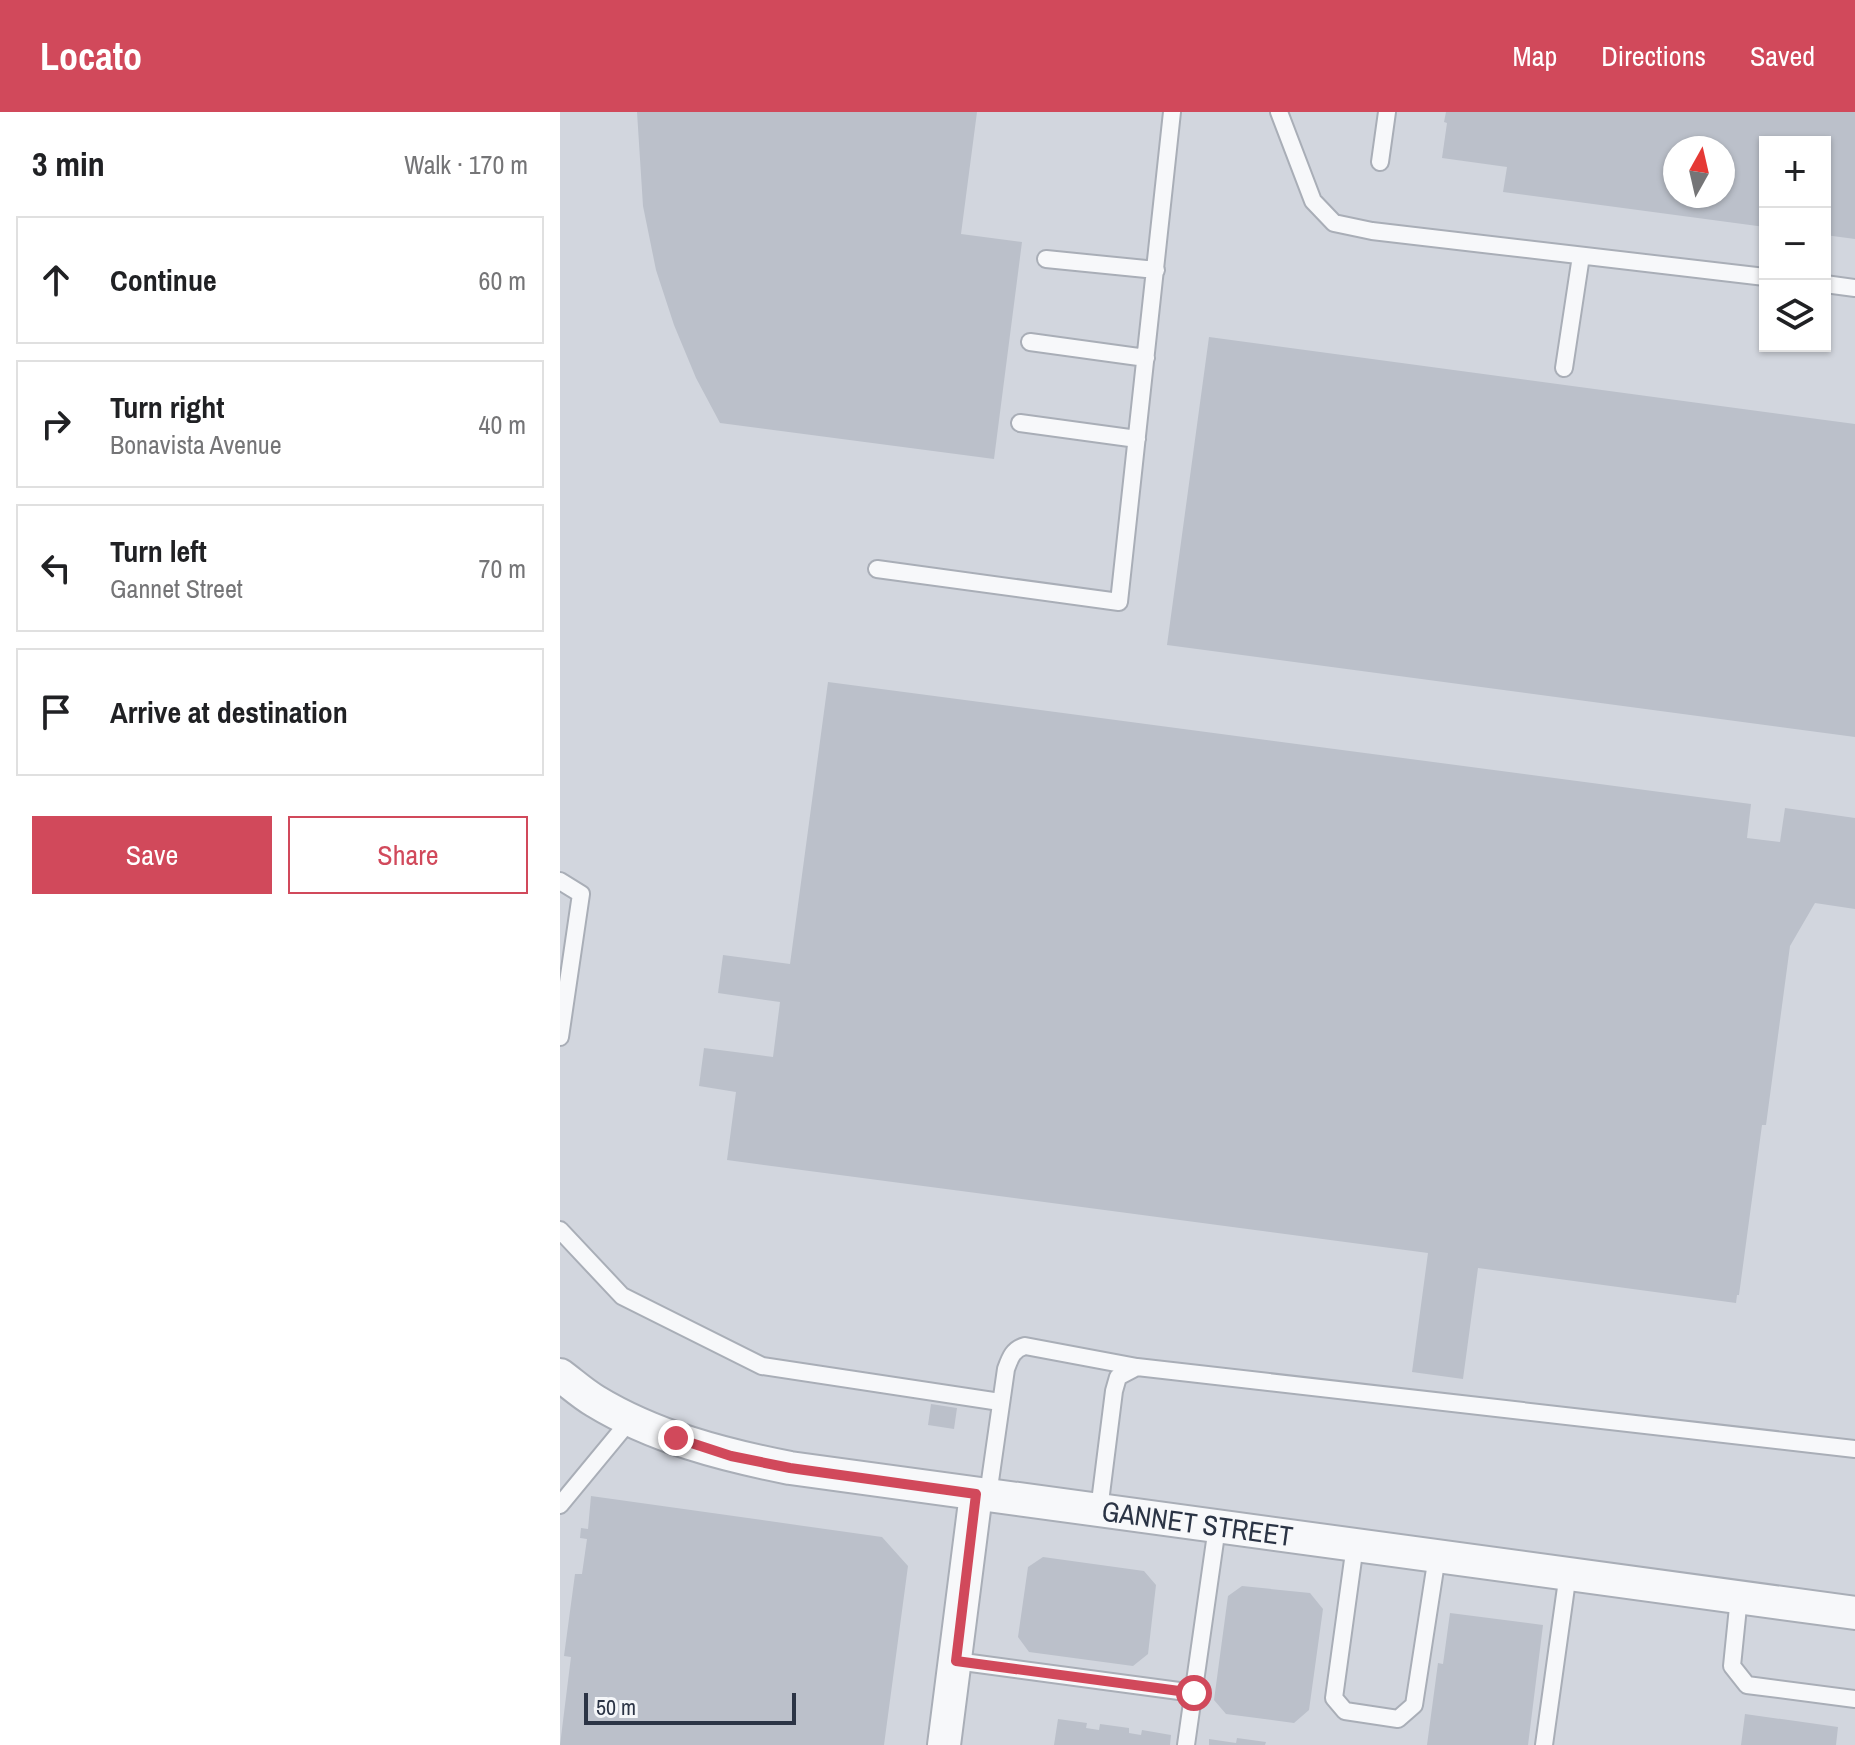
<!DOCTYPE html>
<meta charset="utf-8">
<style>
body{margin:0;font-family:"Archivo Narrow",sans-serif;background:#f2f2f2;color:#202124}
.controls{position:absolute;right:24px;top:24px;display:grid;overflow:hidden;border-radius:0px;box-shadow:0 2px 6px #0004}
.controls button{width:72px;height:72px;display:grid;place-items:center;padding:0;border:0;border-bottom:2px solid #e0e0e0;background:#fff;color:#202124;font:40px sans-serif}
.compass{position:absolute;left:1103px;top:24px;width:72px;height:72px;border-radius:50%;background:#fff;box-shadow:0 2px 6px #0004;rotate:8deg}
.scale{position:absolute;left:24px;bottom:20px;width:212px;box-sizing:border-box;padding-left:8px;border:4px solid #2b3445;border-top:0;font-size:22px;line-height:28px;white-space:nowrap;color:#2b3445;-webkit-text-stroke:6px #f4f6f9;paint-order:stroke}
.stop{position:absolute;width:24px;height:24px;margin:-18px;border:6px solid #d1495b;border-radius:50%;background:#fff}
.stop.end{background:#d1495b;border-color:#fff;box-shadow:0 2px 8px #0008}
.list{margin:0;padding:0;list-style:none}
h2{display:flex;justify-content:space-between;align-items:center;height:104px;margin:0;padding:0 32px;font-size:34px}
h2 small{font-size:26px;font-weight:400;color:#757577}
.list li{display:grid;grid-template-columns:52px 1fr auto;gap:24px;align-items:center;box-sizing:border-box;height:128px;margin:0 16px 16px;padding:0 16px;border:2px solid #e0e0e0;border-radius:0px}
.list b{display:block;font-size:30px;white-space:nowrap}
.list p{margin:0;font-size:26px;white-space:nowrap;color:#757577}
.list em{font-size:26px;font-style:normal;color:#757577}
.actions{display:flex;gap:16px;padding:24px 32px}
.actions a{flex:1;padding:18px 0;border:2px solid #d1495b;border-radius:0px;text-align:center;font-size:28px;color:#d1495b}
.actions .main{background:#d1495b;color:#fff}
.icon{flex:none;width:44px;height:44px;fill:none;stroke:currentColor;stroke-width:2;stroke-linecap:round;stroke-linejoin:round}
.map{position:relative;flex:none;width:1295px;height:1633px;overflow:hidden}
header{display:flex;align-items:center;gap:48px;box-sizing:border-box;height:112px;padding:0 40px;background:#d1495b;color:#fff}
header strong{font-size:38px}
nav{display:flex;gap:44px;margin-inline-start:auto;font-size:28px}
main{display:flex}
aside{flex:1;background:#fff}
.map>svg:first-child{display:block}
.built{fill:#d2d6de;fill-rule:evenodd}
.building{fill:#bbc0ca;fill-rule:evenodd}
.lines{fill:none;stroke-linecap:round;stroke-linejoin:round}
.lane-casing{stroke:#a9aeb7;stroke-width:20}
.street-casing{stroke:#a9aeb7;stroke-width:36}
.lane{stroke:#f7f8fa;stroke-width:16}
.street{stroke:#f7f8fa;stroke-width:32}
.route{stroke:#d1495b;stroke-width:10}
.labels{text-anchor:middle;stroke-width:6;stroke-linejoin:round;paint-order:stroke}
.street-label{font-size:28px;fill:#2b3445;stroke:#f4f6f9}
</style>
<header>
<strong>Locato</strong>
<nav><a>Map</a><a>Directions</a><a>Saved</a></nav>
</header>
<main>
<aside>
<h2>3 min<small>Walk · 170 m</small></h2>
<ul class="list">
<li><svg class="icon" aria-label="ahead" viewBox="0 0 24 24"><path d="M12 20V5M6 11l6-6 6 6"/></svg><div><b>Continue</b></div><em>60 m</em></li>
<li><svg class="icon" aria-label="right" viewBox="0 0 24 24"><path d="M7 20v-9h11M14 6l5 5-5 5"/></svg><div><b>Turn right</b><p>Bonavista Avenue</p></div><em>40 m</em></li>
<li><svg class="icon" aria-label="left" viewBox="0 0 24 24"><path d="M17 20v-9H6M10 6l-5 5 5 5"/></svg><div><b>Turn left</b><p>Gannet Street</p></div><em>70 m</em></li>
<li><svg class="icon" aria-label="arrive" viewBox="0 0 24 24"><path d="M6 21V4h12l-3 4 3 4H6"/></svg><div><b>Arrive at destination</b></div></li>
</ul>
<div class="actions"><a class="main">Save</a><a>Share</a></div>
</aside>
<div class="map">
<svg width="1295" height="1633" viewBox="0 0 1295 1633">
<rect width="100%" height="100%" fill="#e4e7ec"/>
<path class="built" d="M0,0H1295V1633H0ZM1205,30H1265V234H1205ZM1115,36H1163V84H1115Z"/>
<path class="building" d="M77,0H417L401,122L462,130L434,347L160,311L136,266L114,213L96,158L83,94Z
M886,0H1295V127L1265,123V30H1205V115L943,80L947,55L882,46L887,11L884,10ZM1115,36H1163V84H1115Z
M649,225L1295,312V625L607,533Z
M268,570L1191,692L1187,726L1220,730L1225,696L1295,706V797L1255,791L1230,834L1206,1013H1202L1179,1183H1177L1176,1191L918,1156L903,1267L852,1260L868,1141L167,1048L176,980L139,974L144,936L213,945L220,890L158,881L163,843L230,852Z
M371,1292L397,1296L394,1317L368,1313Z
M31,1384L322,1425L348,1454L324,1633H0L11,1545L4,1544L15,1462H22L27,1427L20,1426L21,1416L28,1417Z
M483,1445L584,1459L596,1473L588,1542L573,1554L469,1540L458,1525L468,1455Z
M682,1474L750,1481L763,1497L749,1598L734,1611L666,1602L654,1588L668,1484Z
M890,1501L983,1513L968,1633H867L878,1551L883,1552Z
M1185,1602L1278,1615L1276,1633H1181Z
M498,1607L527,1611L526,1616L539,1618L540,1612L569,1616V1621L581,1623L582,1618L611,1623L610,1633H494Z
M677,1626L706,1630L705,1633H649V1627L676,1631Z"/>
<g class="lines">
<defs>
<path id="lane" d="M719,0L753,89L774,111L812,119L1205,165
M820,50L827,0
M486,147L596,158
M1265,172L1295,176
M470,230L586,246
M1004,256L1021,144
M460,311L577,327
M317,457L559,490L612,0
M0,769L21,782L0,925
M0,1118L62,1184L202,1254L440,1290
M428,1383L446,1257C450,1246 453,1237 465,1234L577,1255
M0,1393L71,1307
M539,1398L554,1279L558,1265L577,1255L1295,1337
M795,1433L774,1586L785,1599L838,1607L854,1593L877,1444
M1179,1485L1172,1554L1187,1573L1295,1587
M396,1549L634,1581
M626,1633L657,1415
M984,1633L1008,1461"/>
<g id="street">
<path id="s1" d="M0,1263C12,1272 23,1282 35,1289C94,1325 164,1343 230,1356L1295,1501"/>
<path d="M384,1633L416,1382"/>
</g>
</defs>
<use href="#lane" class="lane-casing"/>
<use href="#street" class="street-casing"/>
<use href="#lane" class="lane"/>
<use href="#street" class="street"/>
</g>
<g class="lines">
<path class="route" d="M116,1326L171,1344L230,1356L416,1382L396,1549L634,1581"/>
</g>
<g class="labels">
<g class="street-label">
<text dy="10" stroke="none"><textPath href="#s1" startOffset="662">GANNET STREET</textPath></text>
</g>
</g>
</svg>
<div class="controls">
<button>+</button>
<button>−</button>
<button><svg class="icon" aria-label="layers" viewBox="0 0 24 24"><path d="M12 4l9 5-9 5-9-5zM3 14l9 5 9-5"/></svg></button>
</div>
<svg class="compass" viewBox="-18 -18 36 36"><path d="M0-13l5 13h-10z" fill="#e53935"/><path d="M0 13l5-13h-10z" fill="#757577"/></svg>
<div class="scale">50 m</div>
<div class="stop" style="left:634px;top:1581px"></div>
<div class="stop end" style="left:116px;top:1326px"></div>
</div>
</main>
